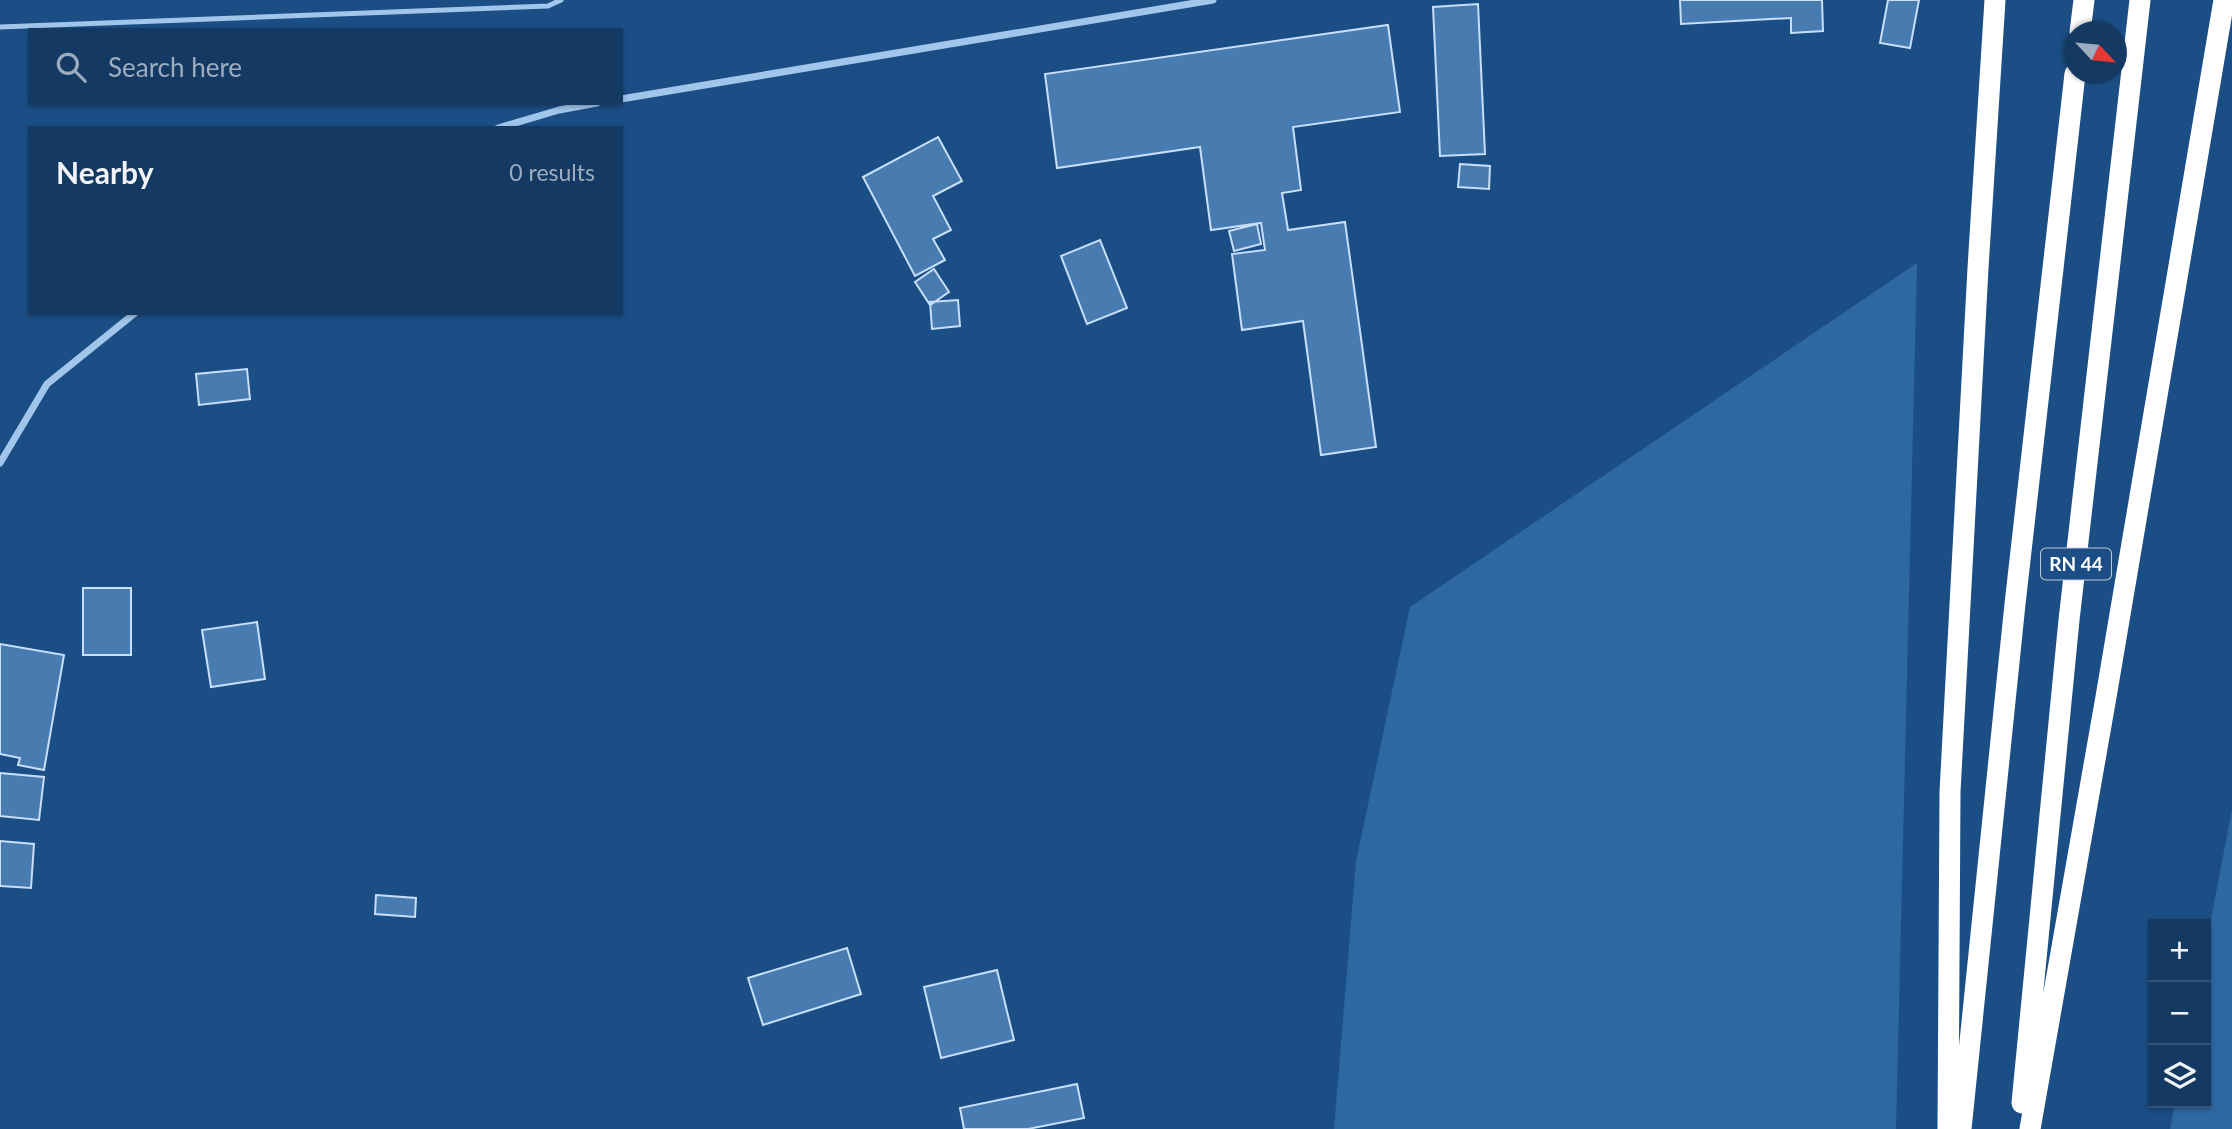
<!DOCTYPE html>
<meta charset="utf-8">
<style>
body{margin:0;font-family:Lato,sans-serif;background:#21456d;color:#f1f3f6}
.controls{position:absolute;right:21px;bottom:21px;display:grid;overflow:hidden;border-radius:0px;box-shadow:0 2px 5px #0004}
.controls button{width:63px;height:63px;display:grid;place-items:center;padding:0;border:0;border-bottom:2px solid #335478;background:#143a64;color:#f1f3f6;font:35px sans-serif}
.compass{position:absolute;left:2064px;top:21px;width:63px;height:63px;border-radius:50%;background:#143a64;box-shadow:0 2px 5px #0004;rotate:116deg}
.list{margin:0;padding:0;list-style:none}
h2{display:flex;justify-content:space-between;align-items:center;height:91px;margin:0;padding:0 28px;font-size:30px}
h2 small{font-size:23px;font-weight:400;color:#9dadbf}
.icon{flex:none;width:38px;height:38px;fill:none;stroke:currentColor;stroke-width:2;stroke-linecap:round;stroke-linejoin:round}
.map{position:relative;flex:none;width:2232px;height:1129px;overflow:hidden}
.search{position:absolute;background:#143a64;box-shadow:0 2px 5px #0004;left:28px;top:28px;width:595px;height:77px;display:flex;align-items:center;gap:18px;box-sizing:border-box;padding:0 24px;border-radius:0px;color:#9dadbf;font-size:26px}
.panel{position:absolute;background:#143a64;box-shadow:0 2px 5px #0004;left:28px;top:126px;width:595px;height:189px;border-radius:0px}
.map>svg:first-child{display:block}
.green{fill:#2e68a3}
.building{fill:#487bb0;stroke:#c7dff8;stroke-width:2}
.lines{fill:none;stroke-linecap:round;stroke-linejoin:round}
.lane{stroke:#a2c6eb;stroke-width:5}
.street{stroke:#a2c6eb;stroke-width:7}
.highway{stroke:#fff;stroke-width:21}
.labels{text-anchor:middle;stroke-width:5;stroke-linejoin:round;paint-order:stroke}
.shield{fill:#1b4e85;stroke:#bbcada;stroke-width:2}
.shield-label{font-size:19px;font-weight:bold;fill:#fff}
</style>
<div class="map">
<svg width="2232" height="1129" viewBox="0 0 2232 1129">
<rect width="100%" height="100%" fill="#1b4e85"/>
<path class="green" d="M1917,263L1896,1129H1334L1356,861L1410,607Z
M2232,810V1129H2170L2175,1103H2206V945Z"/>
<path class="building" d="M1680,0H1822L1823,31L1791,33V18L1681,24Z
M1888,0H1919L1910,48L1880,43Z
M1478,4L1485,154L1440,156L1433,7Z
M1388,25L1400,112L1293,127L1301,190L1282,193L1288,230L1345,222L1376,447L1321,455L1303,321L1242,330L1232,254L1265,250L1261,223L1211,230L1200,147L1057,168L1045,74Z
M938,137L962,181L933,196L951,230L933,239L945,260L915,276L863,177Z
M1460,164L1490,166L1489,189L1458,187Z
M1257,224L1261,244L1234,251L1229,231Z
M1100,240L1127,308L1087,324L1061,256Z
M934,269L949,292L930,305L915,282Z
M958,300L960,326L932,329L930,302Z
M247,369L250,399L199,405L196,374Z
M83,588H131V655H83Z
M257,622L265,679L211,687L202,630Z
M0,644L64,655L44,770L18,765L20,758L0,754Z
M0,773L44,777L39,820L0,816Z
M0,841L34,844L31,888L0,886Z
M376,895L416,898L415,917L375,914Z
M847,948L861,994L763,1025L748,978Z
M997,970L1014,1040L941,1058L924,987Z
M1077,1084L1084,1118L1028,1129H964L960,1108Z"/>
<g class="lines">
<path class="lane" d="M0,27L548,6L561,0"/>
<path class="street" d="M621,99L1213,0
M498,128L559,110L597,103
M0,463L47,384L135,313"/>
<path class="highway" d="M2080,32L2084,0
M2022,1103L2069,620L2140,0
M1948,1129L1950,792L1978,268L1995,0
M1961,1129L2015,604L2075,74
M2030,1129L2106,697L2224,0"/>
</g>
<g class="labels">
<rect class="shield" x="2041" y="548.5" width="70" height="31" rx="5"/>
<g class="shield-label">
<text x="2076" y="571">RN 44</text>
</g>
</g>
</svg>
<div class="controls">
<button>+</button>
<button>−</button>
<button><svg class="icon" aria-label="layers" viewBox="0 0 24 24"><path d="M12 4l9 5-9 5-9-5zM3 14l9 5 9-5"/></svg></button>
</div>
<svg class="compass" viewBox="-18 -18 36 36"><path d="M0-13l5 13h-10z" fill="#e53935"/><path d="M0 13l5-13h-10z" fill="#9dadbf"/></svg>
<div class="search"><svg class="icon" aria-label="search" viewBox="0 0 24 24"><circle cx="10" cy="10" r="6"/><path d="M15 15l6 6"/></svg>Search here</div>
<section class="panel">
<h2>Nearby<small>0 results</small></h2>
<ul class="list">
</ul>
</section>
</div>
